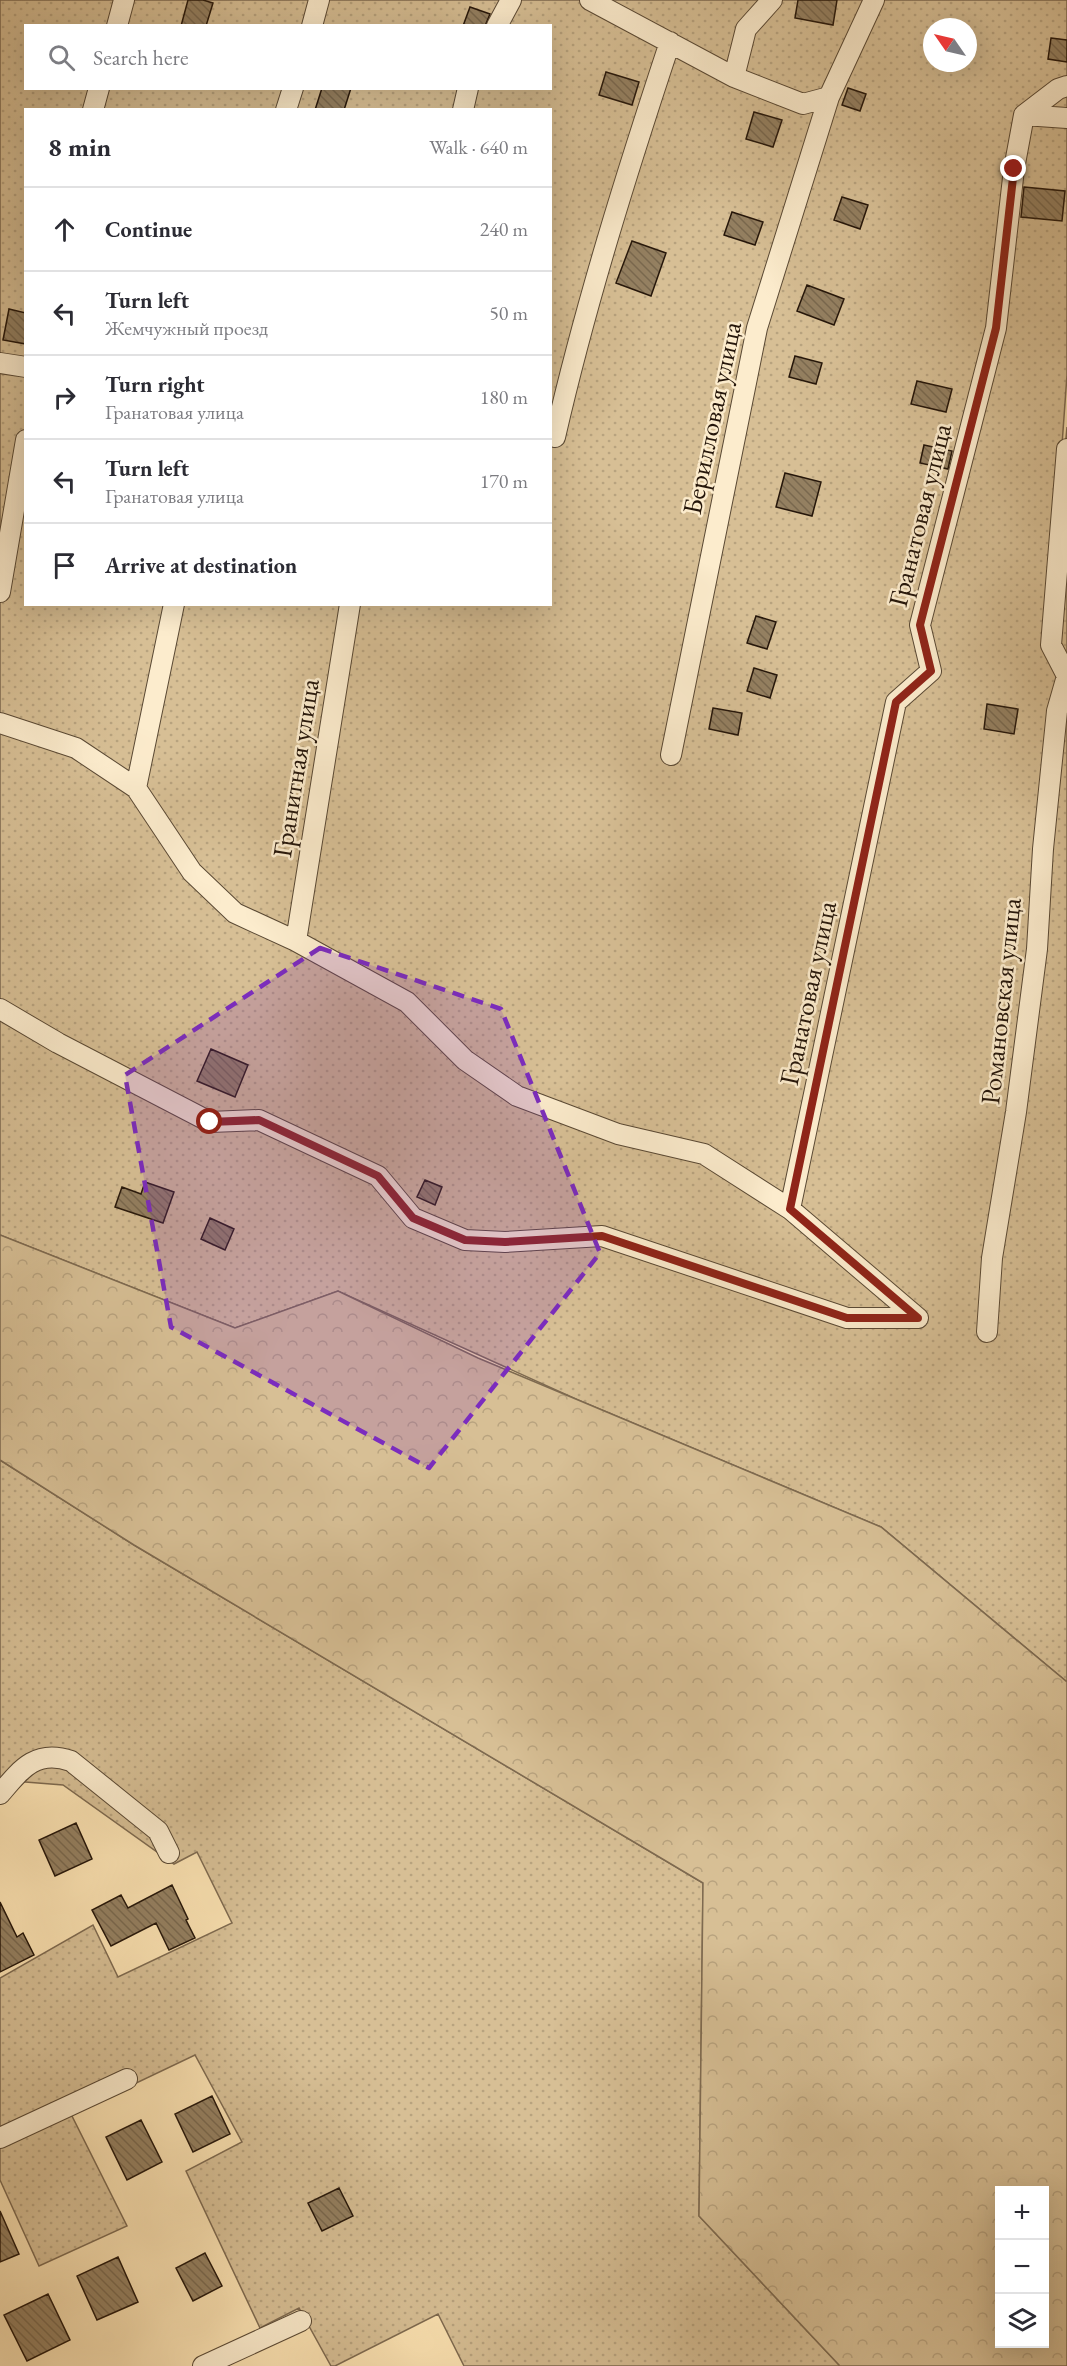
<!DOCTYPE html>
<meta charset="utf-8">
<style>
body{margin:0;font-family:"EB Garamond",serif;background:#f7f7f7;color:#2b2b33}
.controls{position:absolute;right:18px;bottom:18px;display:grid;overflow:hidden;border-radius:0px;box-shadow:0 6px 24px #0002}
.controls button{width:54px;height:54px;display:grid;place-items:center;padding:0;border:0;border-bottom:2px solid #e1e1e2;background:#fff;color:#2b2b33;font:30px sans-serif}
.compass{position:absolute;left:923px;top:18px;width:54px;height:54px;border-radius:50%;background:#fff;box-shadow:0 6px 24px #0002;rotate:304deg}
.stop{position:absolute;width:18px;height:18px;margin:-14px;border:4px solid #8f2418;border-radius:50%;background:#fff}
.stop.end{background:#8f2418;border-color:#fff;box-shadow:0 2px 6px #0008}
.list{margin:0;padding:0;list-style:none}
h2{display:flex;justify-content:space-between;align-items:center;height:78px;margin:0;padding:0 24px;font-size:26px}
h2 small{font-size:20px;font-weight:400;color:#7c7c81}
.list li{display:grid;grid-template-columns:39px 1fr auto;gap:18px;align-items:center;box-sizing:border-box;height:84px;padding:0 24px;border-top:2px solid #e1e1e2}
.list b{display:block;font-size:22px;white-space:nowrap}
.list p{margin:0;font-size:20px;white-space:nowrap;color:#7c7c81}
.list em{font-size:20px;font-style:normal;color:#7c7c81}
.icon{flex:none;width:33px;height:33px;fill:none;stroke:currentColor;stroke-width:2;stroke-linecap:round;stroke-linejoin:round}
.map{position:relative;flex:none;width:1067px;height:2366px;overflow:hidden}
.search{position:absolute;background:#fff;box-shadow:0 6px 24px #0002;left:24px;top:24px;width:528px;height:66px;display:flex;align-items:center;gap:15px;box-sizing:border-box;padding:0 21px;border-radius:0px;color:#7c7c81;font-size:22px}
.panel{position:absolute;background:#fff;box-shadow:0 6px 24px #0002;left:24px;top:108px;width:528px;height:498px;border-radius:0px}
.map>svg:first-child{display:block}
.grass{fill:url(#grass-dots);stroke:#7e6a50;stroke-width:1.5;fill-rule:evenodd}
.forest{fill:url(#forest-crowns);stroke:#7e6a50;stroke-width:1.5;fill-rule:evenodd}
.building{fill:url(#building-back-hatch);stroke:#25160a;stroke-width:1.5}
.lines{fill:none;stroke-linecap:round;stroke-linejoin:round}
.minor-casing{stroke:#5a4934;stroke-width:22}
.minor{stroke:#fceccd;stroke-width:20}
.route{stroke:#8f2418;stroke-width:8}
.marked{fill:#7b2cbf;fill-opacity:0.2;stroke:#7b2cbf;stroke-width:4.5;stroke-dasharray:12 8;stroke-linejoin:round}
.labels{text-anchor:middle;stroke-width:5;stroke-linejoin:round;paint-order:stroke}
.street-label{font-size:27px;fill:#25160a;stroke:#fceccd}
</style>
<div class="map">
<svg width="1067" height="2366" viewBox="0 0 1067 2366">
<defs>
<pattern id="grass-dots" width="8" height="8" patternUnits="userSpaceOnUse" patternTransform="scale(1.5)"><rect width="8" height="8" fill="#d7bf95"/><path d="M2 2h.1M6 6h.1" fill="none" stroke="#b8a37f" stroke-width="1.8" stroke-linecap="round"/></pattern>
<pattern id="forest-crowns" width="20" height="18" patternUnits="userSpaceOnUse" patternTransform="scale(1.5)"><rect width="20" height="18" fill="#d7bf95"/><path d="M2 6a3 3 0 1 1 6 0M12 15a3 3 0 1 1 6 0" fill="none" stroke="#b8a37f"/></pattern>
<pattern id="building-back-hatch" width="6" height="6" patternUnits="userSpaceOnUse" patternTransform="scale(1.5)"><rect width="6" height="6" fill="#948061"/><path d="M-1 5l2 2M0 0l6 6M5-1l2 2" fill="none" stroke="#79684e"/></pattern>
</defs>
<rect width="100%" height="100%" fill="#fbe2b2"/>
<filter id="stains"><feTurbulence type="fractalNoise" baseFrequency=".00333" numOctaves="4"/><feColorMatrix values="0 0 0 0 .2 0 0 0 0 .09 0 0 0 0 .02 0 0 0 .5 -.17"/></filter>
<radialGradient id="worn" r=".72"><stop offset=".6" stop-color="#630" stop-opacity="0"/><stop offset="1" stop-color="#630" stop-opacity=".3"/></radialGradient>
<path class="grass" d="M0,0H1067V375L1050,613L1067,427V1682L881,1527L578,1400L338,1291L235,1328L0,1235ZM26,26H550V88H26ZM932,27H968V63H932ZM26,110H550V604H26Z
M0,1460L134,1545L703,1883L699,2216L840,2366H464L438,2314L335,2366H331L299,2308L260,2328L186,2171L242,2142L195,2055L71,2114L127,2226L39,2266L0,2180V1978L93,1925L118,1977L232,1923L197,1852L174,1864L63,1785L0,1780Z"/>
<path class="forest" d="M0,1235L235,1328L338,1291L478,1358L881,1527L1067,1682V2366H840L699,2216L703,1883L134,1545L0,1460ZM1000,2190H1044V2344H1000Z"/>
<path class="building" d="M188,0H203L213,3L206,26H181Z
M798,0H837L833,25L795,18Z
M470,7L490,14L485,26H463Z
M1051,38L1067,40V62L1048,59Z
M606,72L639,82L632,105L599,95Z
M322,88H351L344,110H315Z
M848,88L866,94L860,111L842,105Z
M754,112L782,120L773,147L746,139Z
M1024,187L1065,191L1062,221L1021,217Z
M842,197L868,205L860,229L834,220Z
M732,212L763,222L755,245L724,235Z
M632,241L666,253L651,296L616,283Z
M807,285L844,299L834,325L797,311Z
M9,309L26,313V344L3,340Z
M795,356L822,363L816,384L789,377Z
M917,381L952,389L946,412L911,404Z
M924,445L952,451L948,469L920,463Z
M785,473L821,482L812,516L776,507Z
M756,616L776,622L767,649L747,643Z
M754,668L777,675L770,698L747,691Z
M987,704L1018,709L1014,734L984,729Z
M713,708L742,713L738,735L709,729Z
M211,1049L248,1065L235,1097L197,1081Z
M425,1180L442,1187L435,1205L417,1197Z
M145,1182L174,1192L163,1223L115,1207L122,1187L141,1194Z
M210,1218L234,1229L225,1250L201,1239Z
M76,1823L92,1859L55,1876L39,1840Z
M172,1885L188,1919L186,1920L195,1938L169,1950L156,1923L111,1946L92,1910L121,1895L128,1908Z
M0,1902L17,1937L23,1933L34,1955L0,1972Z
M212,2096L230,2134L193,2152L175,2114Z
M141,2120L162,2162L127,2180L106,2137Z
M339,2188L353,2216L322,2231L308,2203Z
M0,2211L19,2254L0,2262Z
M205,2253L222,2286L193,2301L176,2268Z
M118,2257L138,2302L97,2320L77,2276Z
M48,2294L70,2340L27,2361L4,2315Z"/>
<g class="lines">
<defs>
<path id="minor" d="M590,0L734,77L803,104L829,97L874,0
M117,26L124,0
M312,26L319,0
M497,26L511,0
M734,77L746,29L772,0
M93,110L99,88
M286,110L293,88
M463,110L468,88
M1024,115L1067,118
M0,363L26,367
M555,437C586,302 627,172 670,42
M1067,449L1051,645L1067,676
M0,592L26,440
M0,723L76,748L136,788L192,872L235,913L296,941L407,1002L465,1060L517,1096L618,1134L704,1154L790,1209L918,1318
M671,755L757,328L829,97
M136,788L174,604
M296,941L350,604
M0,1009L58,1043L210,1122L259,1120L378,1176L413,1218L465,1240L505,1242L602,1236L847,1318H918
M790,1209L896,702L931,671L920,625L996,328L1014,169L1024,115L1058,89L1067,86
M987,1332L992,1258L1016,1112L1037,949L1043,849L1057,711L1067,676
M0,1794C21,1769 36,1749 71,1761L158,1831L169,1853
M0,2138L127,2079
M203,2366L301,2321"/>
</defs>
<use href="#minor" class="minor-casing"/>
<use href="#minor" class="minor"/>
</g>
<g class="lines">
<path class="route" d="M210,1122L259,1120L378,1176L413,1218L465,1240L505,1242L602,1236L847,1318H918L790,1209L896,702L931,671L920,625L996,328L1014,169"/>
</g>
<path class="marked" d="M320,948L501,1009L600,1253L429,1468L171,1327L125,1075Z"/>
<g class="labels">
<g class="street-label">
<text transform="translate(712 418) rotate(-78)" y="9">Берилловая улица</text>
<text transform="translate(920 515) rotate(-76)" y="9">Гранатовая улица</text>
<text transform="translate(296 768) rotate(-81)" y="9">Гранитная улица</text>
<text transform="translate(808 993) rotate(-78)" y="9">Гранатовая улица</text>
<text transform="translate(1001 1001) rotate(-84)" y="9">Романовская улица</text>
</g>
</g>
<rect width="100%" height="100%" filter="url(#stains)"/>
<rect width="100%" height="100%" fill="url(#worn)"/>
</svg>
<div class="controls">
<button>+</button>
<button>−</button>
<button><svg class="icon" aria-label="layers" viewBox="0 0 24 24"><path d="M12 4l9 5-9 5-9-5zM3 14l9 5 9-5"/></svg></button>
</div>
<svg class="compass" viewBox="-18 -18 36 36"><path d="M0-13l5 13h-10z" fill="#e53935"/><path d="M0 13l5-13h-10z" fill="#7c7c81"/></svg>
<div class="stop" style="left:210px;top:1122px"></div>
<div class="stop end" style="left:1014px;top:169px"></div>
<div class="search"><svg class="icon" aria-label="search" viewBox="0 0 24 24"><circle cx="10" cy="10" r="6"/><path d="M15 15l6 6"/></svg>Search here</div>
<section class="panel">
<h2>8 min<small>Walk · 640 m</small></h2>
<ul class="list">
<li><svg class="icon" aria-label="ahead" viewBox="0 0 24 24"><path d="M12 20V5M6 11l6-6 6 6"/></svg><div><b>Continue</b></div><em>240 m</em></li>
<li><svg class="icon" aria-label="left" viewBox="0 0 24 24"><path d="M17 20v-9H6M10 6l-5 5 5 5"/></svg><div><b>Turn left</b><p>Жемчужный проезд</p></div><em>50 m</em></li>
<li><svg class="icon" aria-label="right" viewBox="0 0 24 24"><path d="M7 20v-9h11M14 6l5 5-5 5"/></svg><div><b>Turn right</b><p>Гранатовая улица</p></div><em>180 m</em></li>
<li><svg class="icon" aria-label="left" viewBox="0 0 24 24"><path d="M17 20v-9H6M10 6l-5 5 5 5"/></svg><div><b>Turn left</b><p>Гранатовая улица</p></div><em>170 m</em></li>
<li><svg class="icon" aria-label="arrive" viewBox="0 0 24 24"><path d="M6 21V4h12l-3 4 3 4H6"/></svg><div><b>Arrive at destination</b></div></li>
</ul>
</section>
</div>
